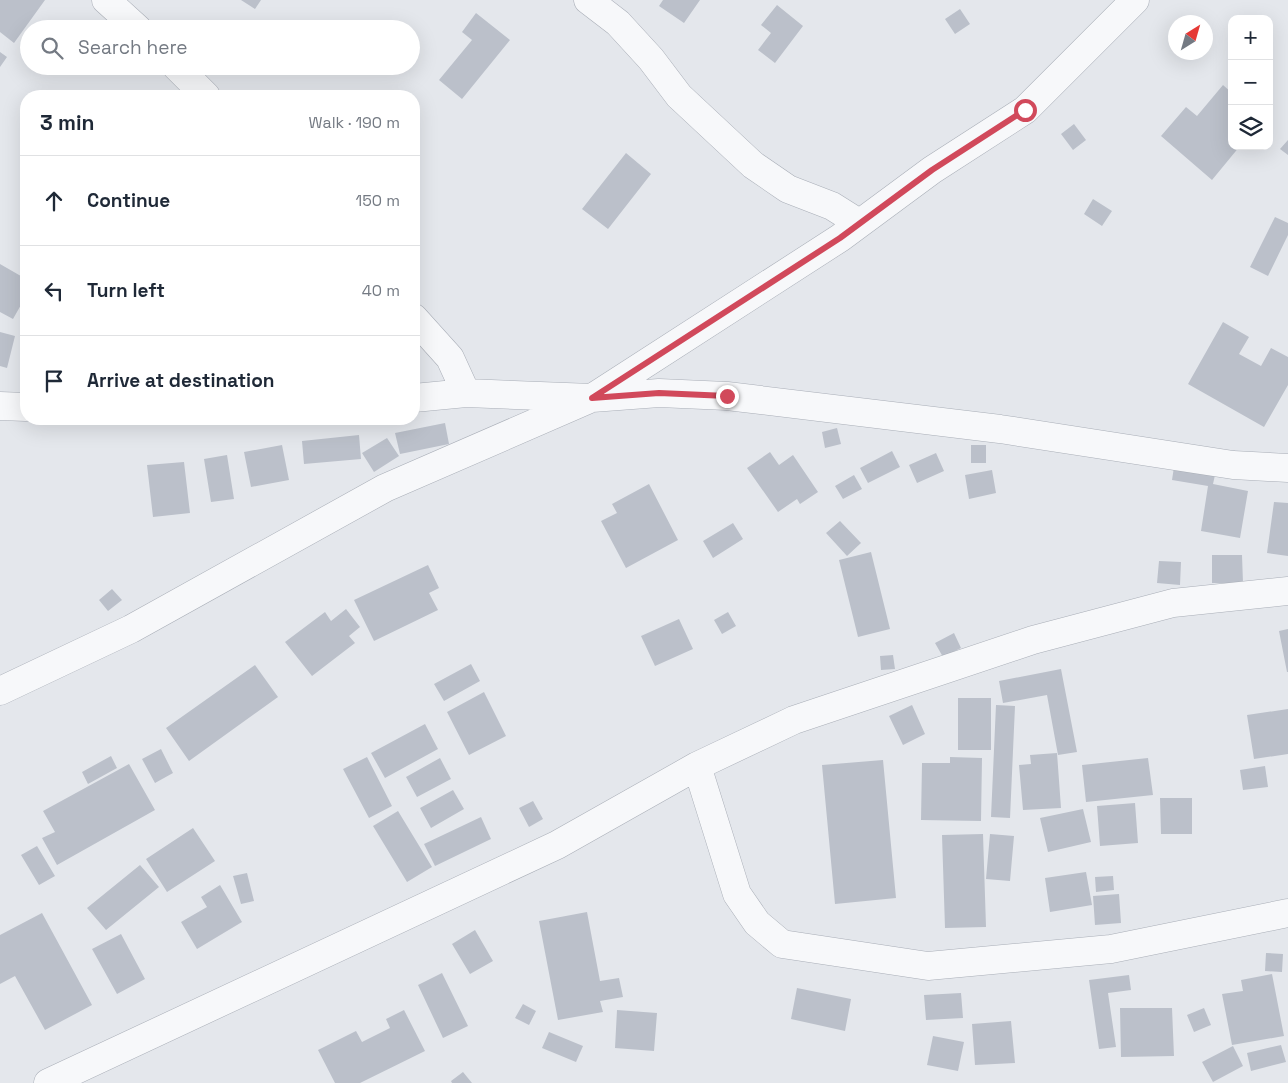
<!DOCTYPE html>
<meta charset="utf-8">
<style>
body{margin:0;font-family:"Space Grotesk",sans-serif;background:#f2f2f3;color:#1f2937}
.controls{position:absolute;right:15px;top:15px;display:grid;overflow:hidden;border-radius:10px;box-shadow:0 5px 20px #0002}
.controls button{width:45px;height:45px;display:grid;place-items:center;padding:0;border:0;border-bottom:1px solid #e0e1e3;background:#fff;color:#1f2937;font:25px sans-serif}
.compass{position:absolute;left:1168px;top:15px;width:45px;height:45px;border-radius:50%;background:#fff;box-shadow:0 5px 20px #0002;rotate:37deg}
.stop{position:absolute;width:15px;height:15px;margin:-11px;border:4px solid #d1495b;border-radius:50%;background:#fff}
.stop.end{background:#d1495b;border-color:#fff;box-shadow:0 1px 5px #0008}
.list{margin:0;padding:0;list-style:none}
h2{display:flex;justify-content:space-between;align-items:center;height:65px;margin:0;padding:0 20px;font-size:21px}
h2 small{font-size:16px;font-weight:400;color:#747a83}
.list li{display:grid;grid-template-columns:32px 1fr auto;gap:15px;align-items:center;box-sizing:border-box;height:90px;padding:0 20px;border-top:1px solid #e0e1e3}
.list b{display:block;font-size:19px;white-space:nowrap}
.list em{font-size:16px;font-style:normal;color:#747a83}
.icon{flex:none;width:28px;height:28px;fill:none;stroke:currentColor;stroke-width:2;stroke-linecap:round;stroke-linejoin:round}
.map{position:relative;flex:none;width:1288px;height:1083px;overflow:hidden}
.search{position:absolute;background:#fff;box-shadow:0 5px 20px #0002;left:20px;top:20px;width:400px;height:55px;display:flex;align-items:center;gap:12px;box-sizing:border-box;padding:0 18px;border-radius:28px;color:#747a83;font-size:19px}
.panel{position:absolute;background:#fff;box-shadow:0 5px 20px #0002;left:20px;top:90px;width:400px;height:335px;border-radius:20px}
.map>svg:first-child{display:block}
.building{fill:#bbc0ca}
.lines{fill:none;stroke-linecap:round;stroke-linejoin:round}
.minor-casing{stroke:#a9aeb7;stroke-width:29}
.minor{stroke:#f7f8fa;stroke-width:28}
.route{stroke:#d1495b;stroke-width:6}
</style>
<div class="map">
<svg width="1288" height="1083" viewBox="0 0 1288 1083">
<rect width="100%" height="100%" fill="#e4e7ec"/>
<path class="building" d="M0,0H45L14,43L0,32Z
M241,0H261L255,9Z
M663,0H700L684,23L659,6Z
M777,5L803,26L775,63L758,50L771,33L761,25Z
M960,9L970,24L955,34L945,19Z
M476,13L510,40L462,99L439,80L472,40L462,32Z
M0,52L7,57L0,67Z
M1223,85L1232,93V146H1240L1212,180L1161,136L1186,107L1197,116Z
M1074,124L1086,140L1073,150L1061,134Z
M1288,140V155L1280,149Z
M626,153L651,174L608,229L582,209Z
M1093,199L1112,211L1102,226L1084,214Z
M1275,217L1288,223V235L1268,276L1250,267Z
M0,264L26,279V296L13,319L0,312Z
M1223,322L1249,337L1239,354L1261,366L1271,348L1288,357V385L1264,427L1188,384Z
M0,332L15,336L7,368L0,366Z
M445,423L449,444L400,454L395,433Z
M837,428L841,444L825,448L822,432Z
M359,435L361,459L304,464L302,441Z
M387,438L399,456L374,472L362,453Z
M282,445L289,480L251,487L244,452Z
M971,445H986V463H971Z
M892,451L900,467L868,483L860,468Z
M770,452L779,465L793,455L818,492L800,504L797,499L778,512L747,468Z
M936,453L944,471L917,483L909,465Z
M227,455L234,499L211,502L204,459Z
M184,462L190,513L153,517L147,465Z
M1174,467L1215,475L1213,484L1248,491L1240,538L1201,531L1208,486L1172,480Z
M992,470L996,493L969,499L965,475Z
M854,475L862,489L843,499L835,486Z
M649,484L678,540L626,568L601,521L617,513L612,504Z
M1274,502L1288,503V556L1267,553Z
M840,521L861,543L847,556L826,533Z
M733,523L743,539L713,558L703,541Z
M871,552L890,629L858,637L839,560Z
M1212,555H1242L1243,583H1212Z
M1159,561L1181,562L1180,585L1157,583Z
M428,565L439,588L429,593L438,610L374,641L354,600Z
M112,589L122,600L108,611L99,600Z
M346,609L360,627L349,636L355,643L312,676L285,642L325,612L331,621Z
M728,612L736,626L722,634L714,620Z
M679,619L693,649L655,666L641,636Z
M1288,629V672H1287L1279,631Z
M954,633L961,648L943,657L935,643Z
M893,655L895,669L881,670L880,656Z
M471,664L480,681L444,701L434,684Z
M255,665L278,697L189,761L166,728Z
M1061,669L1077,752L1058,755L1047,695L1003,703L999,681Z
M484,692L506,736L469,755L447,712Z
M958,698H991V750H958Z
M912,705L925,734L903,745L889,716Z
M996,705L1015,706L1010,818L991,817Z
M1288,709V754L1254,759L1247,715Z
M425,724L438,749L385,778L371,753Z
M161,749L173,773L155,783L142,759Z
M1057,753L1061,808L1023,810L1019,765L1031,764L1030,755Z
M111,756L117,768L88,784L82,772Z
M367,757L392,806L369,818L343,769Z
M950,757L982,758L981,821L921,820L922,763H950Z
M440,758L451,779L417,797L406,777Z
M1148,758L1153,795L1086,802L1082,765Z
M883,760L896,898L835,904L822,765Z
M129,764L155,810L57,865L42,838L55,832L43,811Z
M1265,766L1268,787L1243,790L1240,770Z
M453,790L464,809L431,828L420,808Z
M1160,798H1192V834H1161Z
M533,801L543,819L529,827L519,808Z
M1135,803L1138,843L1100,846L1097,806Z
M1083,809L1091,842L1048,852L1040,818Z
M398,811L432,867L407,882L373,826Z
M481,817L491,839L435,866L424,844Z
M193,828L215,861L167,892L146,859Z
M983,834L986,927L945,928L942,835Z
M990,834L1014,836L1010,881L986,879Z
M37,846L55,876L39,885L21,855Z
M140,865L159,887L106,930L87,908Z
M1086,872L1092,905L1050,912L1045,878Z
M247,873L254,901L241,904L233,876Z
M1113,876L1114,890L1096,892L1095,877Z
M220,885L242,922L197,949L181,922L207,907L201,897Z
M1119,894L1121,923L1095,925L1093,896Z
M587,912L600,981L619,978L623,997L600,1001L603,1012L558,1020L539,921Z
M42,913L92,1005L45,1030L15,976L0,984V935Z
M475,930L493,961L470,974L452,944Z
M121,934L145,979L117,994L92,949Z
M1266,953L1283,954L1282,972L1265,971Z
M442,973L468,1026L443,1038L418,985Z
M1272,974L1284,1036L1232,1045L1222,994L1243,991L1241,980Z
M1129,975L1131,990L1108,993L1116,1047L1099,1049L1089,980Z
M797,988L851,999L845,1031L791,1019Z
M961,993L963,1018L926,1020L924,995Z
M523,1004L536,1011L529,1025L515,1018Z
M1120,1008H1172L1174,1056L1121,1057Z
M1204,1008L1211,1025L1194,1032L1187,1015Z
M404,1010L425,1051L360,1083H335L318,1050L356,1031L362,1042L390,1028L386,1019Z
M617,1010L657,1013L654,1051L615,1048Z
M1011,1021L1015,1063L975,1065L972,1024Z
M549,1032L583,1046L576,1062L542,1048Z
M933,1036L964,1042L958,1071L927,1065Z
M1281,1045L1286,1062L1251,1071L1247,1053Z
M1233,1046L1243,1066L1213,1082L1202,1062Z
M463,1072L472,1083H452L451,1081Z"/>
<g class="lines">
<defs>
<path id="minor" d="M106,0L138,29
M588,0L618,23L651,59L679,96L753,165L788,189L832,206L859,223
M176,66L206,96
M414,318L450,358L466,393
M414,398L466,393L592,398L659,393L727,396L1000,429L1233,465L1288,468
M0,406L26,407
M0,691L131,629L385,488L592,398L840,238L932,170L1025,110L1135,0
M697,766L737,894L757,923L782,944L928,966L1111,949L1288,913
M48,1083L557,845L697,766L794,720L1033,640L1173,603L1288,591"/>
</defs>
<use href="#minor" class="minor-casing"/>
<use href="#minor" class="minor"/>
</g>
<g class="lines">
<path class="route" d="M727,396L659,393L592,398L840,238L932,170L1025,110"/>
</g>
</svg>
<div class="controls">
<button>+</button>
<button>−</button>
<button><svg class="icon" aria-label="layers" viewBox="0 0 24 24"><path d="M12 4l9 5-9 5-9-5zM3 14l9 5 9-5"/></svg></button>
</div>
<svg class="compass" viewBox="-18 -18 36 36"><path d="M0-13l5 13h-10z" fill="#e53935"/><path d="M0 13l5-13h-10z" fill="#747a83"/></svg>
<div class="stop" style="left:1025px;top:110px"></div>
<div class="stop end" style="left:727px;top:396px"></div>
<div class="search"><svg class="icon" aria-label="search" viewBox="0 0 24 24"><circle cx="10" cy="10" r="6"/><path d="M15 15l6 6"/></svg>Search here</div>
<section class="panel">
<h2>3 min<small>Walk · 190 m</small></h2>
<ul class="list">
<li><svg class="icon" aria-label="ahead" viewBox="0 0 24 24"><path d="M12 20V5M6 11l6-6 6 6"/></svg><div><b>Continue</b></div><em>150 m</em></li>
<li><svg class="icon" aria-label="left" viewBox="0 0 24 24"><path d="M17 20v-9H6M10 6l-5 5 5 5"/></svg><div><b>Turn left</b></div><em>40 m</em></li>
<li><svg class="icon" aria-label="arrive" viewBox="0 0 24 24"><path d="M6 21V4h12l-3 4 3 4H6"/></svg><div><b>Arrive at destination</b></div></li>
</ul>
</section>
</div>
